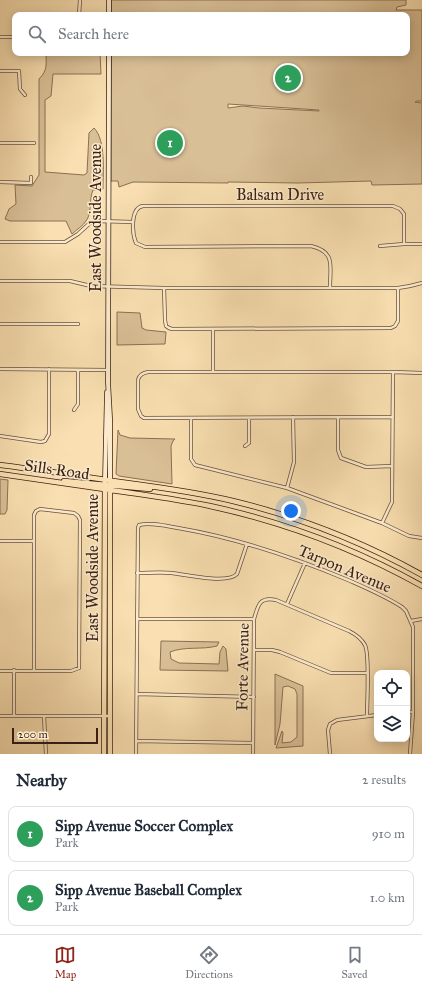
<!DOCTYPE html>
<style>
body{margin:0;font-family:"IM FELL Great Primer",serif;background:#f2f2f3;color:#1f2937}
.controls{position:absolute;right:12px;bottom:12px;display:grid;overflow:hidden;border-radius:8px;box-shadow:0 2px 10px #0003}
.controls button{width:36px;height:36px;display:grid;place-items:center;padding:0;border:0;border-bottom:1px solid #e0e1e3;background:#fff;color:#1f2937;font:20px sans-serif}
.scale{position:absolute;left:12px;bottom:10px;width:86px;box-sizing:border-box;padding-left:4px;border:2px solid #3b2113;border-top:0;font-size:11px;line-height:14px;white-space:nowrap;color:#3b2113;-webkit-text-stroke:3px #fbeacc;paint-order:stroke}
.you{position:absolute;left:291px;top:511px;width:14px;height:14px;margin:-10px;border:3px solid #fff;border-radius:50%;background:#1a73e8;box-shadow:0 0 0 6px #1a73e833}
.badge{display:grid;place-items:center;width:26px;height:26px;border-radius:50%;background:#8f2418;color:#fff;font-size:13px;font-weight:700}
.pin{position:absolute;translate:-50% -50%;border:2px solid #fff;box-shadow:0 1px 4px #0006}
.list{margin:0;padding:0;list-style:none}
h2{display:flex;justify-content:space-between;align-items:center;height:52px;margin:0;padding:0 16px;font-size:17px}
h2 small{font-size:13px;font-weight:400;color:#747a83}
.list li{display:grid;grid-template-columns:26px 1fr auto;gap:12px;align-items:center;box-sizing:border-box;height:56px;margin:0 8px 8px;padding:0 8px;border:1px solid #e0e1e3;border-radius:8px}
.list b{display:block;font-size:15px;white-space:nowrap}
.list p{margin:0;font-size:13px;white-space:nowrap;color:#747a83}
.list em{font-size:13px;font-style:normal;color:#747a83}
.icon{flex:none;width:22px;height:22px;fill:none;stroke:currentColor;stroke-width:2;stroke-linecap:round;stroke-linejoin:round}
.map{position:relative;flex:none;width:422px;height:754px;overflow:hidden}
.search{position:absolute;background:#fff;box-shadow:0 2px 10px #0003;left:12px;right:12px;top:12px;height:44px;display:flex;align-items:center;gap:10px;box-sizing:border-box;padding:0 14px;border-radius:8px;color:#747a83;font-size:15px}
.sheet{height:180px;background:#fff}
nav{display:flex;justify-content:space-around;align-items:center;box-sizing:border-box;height:56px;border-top:1px solid #e0e1e3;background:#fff;font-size:11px;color:#747a83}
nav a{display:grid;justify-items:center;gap:2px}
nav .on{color:#8f2418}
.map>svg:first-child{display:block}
.green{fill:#d9bf96;stroke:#8a7054;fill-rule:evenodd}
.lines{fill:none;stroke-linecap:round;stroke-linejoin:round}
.street-casing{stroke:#6a503a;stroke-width:4}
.secondary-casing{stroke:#3b2113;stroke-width:5.5}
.primary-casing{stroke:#3b2113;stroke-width:6}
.street{stroke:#fbeacc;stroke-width:2.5}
.secondary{stroke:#fbeacc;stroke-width:4}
.primary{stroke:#f9dfb1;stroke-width:4.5}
.labels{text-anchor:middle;stroke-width:3;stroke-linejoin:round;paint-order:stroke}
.street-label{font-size:16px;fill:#3b2113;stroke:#fbeacc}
</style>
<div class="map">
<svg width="422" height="754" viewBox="0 0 422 754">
<rect width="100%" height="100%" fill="#f9dfb1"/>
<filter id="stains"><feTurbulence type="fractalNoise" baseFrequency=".005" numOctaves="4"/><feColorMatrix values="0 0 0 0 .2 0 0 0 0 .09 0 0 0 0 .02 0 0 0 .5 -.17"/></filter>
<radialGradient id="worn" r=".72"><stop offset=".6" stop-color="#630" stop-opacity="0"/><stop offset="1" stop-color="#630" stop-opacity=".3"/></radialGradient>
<path class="green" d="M111,0H406V5L397,7L396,10H422V101H417L415,102L422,103V184L372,185L371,181L298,183L228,182V183L133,182L119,187L118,181H111V53H407V15H111ZM228,104L319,110V111L259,108L243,106L228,108Z
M46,53H100L101,74H53L51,96L45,100V172L84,175L87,173L89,133L94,128C106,140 103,172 103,189L93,190C89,199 92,214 86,221C83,226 76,230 72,234L66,221H10L5,219L9,209L16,204L15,185L32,186L39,175V79C48,70 46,64 46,53Z
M117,312L140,313L142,328L146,330L166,332L165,344L117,345Z
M118,430L120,435L130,438L175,439L173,441L171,446L172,484L119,476L116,474Z
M0,479L8,480L7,510L5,514H0Z
M161,641L219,642L217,646C202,650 185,646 170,652L171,659L179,663L219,664L220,652L223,646L226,649L228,671L160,670Z
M275,674L303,686V746L276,748L282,731L283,733L282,743L291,742L297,737V694L295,689L288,686L283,687L280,724L275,745Z"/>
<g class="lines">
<defs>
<path id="street" d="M79,15L80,0
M0,37H15
M0,71H19L20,89L25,95
M0,143H34
M0,182L31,183V177
M0,242H65L78,234L90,223L98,221L133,222
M380,246L404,244H422
M0,281H70L91,286L164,288H398L410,286L422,283
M330,287C330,266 336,252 311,246L145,247L136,243C132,233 130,208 143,206H393L400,209L404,214V244
M164,288L165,320L166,326L169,328L172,329L391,328L395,326L398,321V288
M0,324H78
M213,330V371
M0,369L108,370
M74,410L78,404V370
M338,417V450L341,458L366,467L392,466
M393,417L144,418L141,416L138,409V380C139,375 142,373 148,372H393L422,373
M191,418V459L195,465L287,488L382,523L409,536L422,538
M0,436L41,442L45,441L49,434V369
M245,446L249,443V418
M287,488L294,462L293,417
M382,523L392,502V497L393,372
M0,541H34
M137,573C149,573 161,572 172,573C186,575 228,584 237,574L247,544
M287,604L305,563
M137,619H254
M411,621L422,619
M254,650H272L280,652L331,673H367
M0,671H71L79,668L80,520L78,516L74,513L40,509L36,511L34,515V670
M137,694L254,697
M407,712H413
M0,716H109
M14,716V670
M44,716L46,754
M136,741L253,743
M136,754L138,528L139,525C152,522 166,526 178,528C237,538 293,557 348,580C366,588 385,596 402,607L406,611L413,627V712L410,754
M253,754L254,619C258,606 259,596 276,600L349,631C355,634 361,638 365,645C370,656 367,701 367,716
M330,754L328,730L330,724L337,720L377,715"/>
<path id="secondary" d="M109,15V0
M109,53L108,382L110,418V480
M105,480L107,392"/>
<path id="primary" d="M0,465C40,470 80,476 120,482C158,487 196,492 233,501C299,517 363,542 422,575
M0,474C37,479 74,485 111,490C144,495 177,499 210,506C284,522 356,549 422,586
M64,481L150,489
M104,754L105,480
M110,754V480"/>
</defs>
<use href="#street" class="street-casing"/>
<use href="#secondary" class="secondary-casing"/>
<use href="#primary" class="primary-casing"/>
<use href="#street" class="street"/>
<use href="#secondary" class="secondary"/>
<use href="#primary" class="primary"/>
</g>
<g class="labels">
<g class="street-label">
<text x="280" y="200">Balsam Drive</text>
<text transform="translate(95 218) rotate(-90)" y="6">East Woodside Avenue</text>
<text transform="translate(57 469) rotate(8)" y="6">Sills Road</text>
<text transform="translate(92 568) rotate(-90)" y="6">East Woodside Avenue</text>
<text transform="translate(345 568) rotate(23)" y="6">Tarpon Avenue</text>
<text transform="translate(242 667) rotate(-89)" y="6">Forte Avenue</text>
</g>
</g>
<rect width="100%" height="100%" filter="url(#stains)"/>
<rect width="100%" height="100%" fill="url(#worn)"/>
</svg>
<div class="controls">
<button><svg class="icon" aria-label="locate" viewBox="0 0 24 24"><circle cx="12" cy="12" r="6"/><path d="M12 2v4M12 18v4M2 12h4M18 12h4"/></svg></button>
<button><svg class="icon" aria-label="layers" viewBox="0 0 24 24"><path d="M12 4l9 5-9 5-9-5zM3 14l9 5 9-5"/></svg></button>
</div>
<div class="scale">200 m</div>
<div class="you"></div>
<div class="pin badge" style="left:170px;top:143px;background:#2e9e5b">1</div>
<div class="pin badge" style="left:288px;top:78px;background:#2e9e5b">2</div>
<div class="search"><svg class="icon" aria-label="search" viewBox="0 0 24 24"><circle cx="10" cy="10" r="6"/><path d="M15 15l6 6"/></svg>Search here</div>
</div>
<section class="sheet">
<h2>Nearby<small>2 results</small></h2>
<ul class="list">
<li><span class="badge" style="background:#2e9e5b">1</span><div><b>Sipp Avenue Soccer Complex</b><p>Park</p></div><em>910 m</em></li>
<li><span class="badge" style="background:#2e9e5b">2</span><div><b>Sipp Avenue Baseball Complex</b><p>Park</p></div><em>1.0 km</em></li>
</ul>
</section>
<nav>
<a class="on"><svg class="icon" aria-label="map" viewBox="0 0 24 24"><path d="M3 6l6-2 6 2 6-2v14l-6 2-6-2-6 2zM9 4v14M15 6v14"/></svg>Map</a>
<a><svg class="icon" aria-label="directions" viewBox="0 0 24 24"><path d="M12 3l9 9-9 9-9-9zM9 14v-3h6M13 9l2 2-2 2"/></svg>Directions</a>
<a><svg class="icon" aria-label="saved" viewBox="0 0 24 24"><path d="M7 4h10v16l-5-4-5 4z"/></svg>Saved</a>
</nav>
